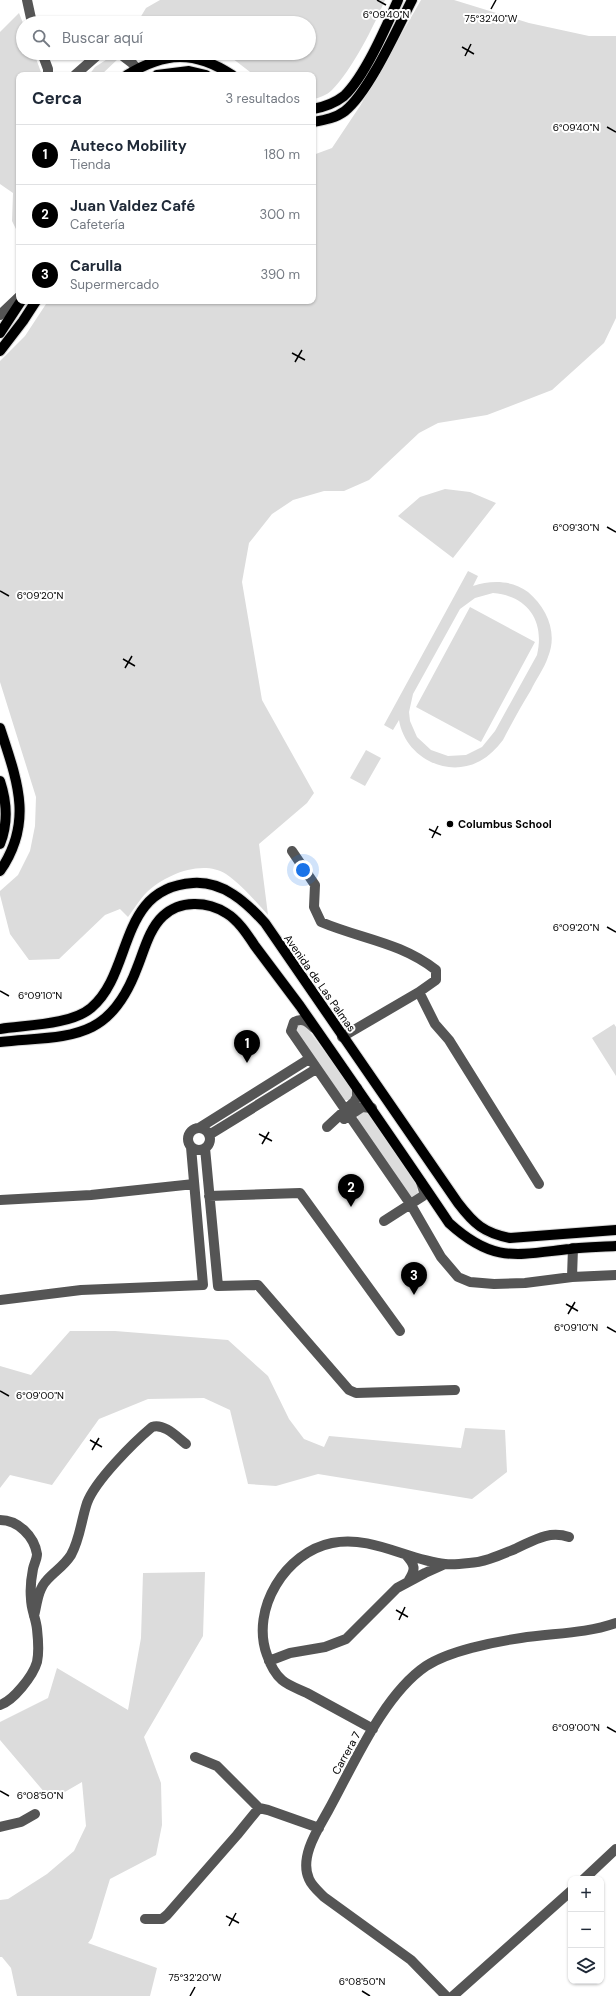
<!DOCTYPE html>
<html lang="es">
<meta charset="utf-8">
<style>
body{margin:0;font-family:"DM Sans",sans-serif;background:#f6f6f7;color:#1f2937}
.controls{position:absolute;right:12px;bottom:12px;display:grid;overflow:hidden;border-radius:8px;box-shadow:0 1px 3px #0004}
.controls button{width:36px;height:36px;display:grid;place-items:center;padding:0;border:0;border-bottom:1px solid #e0e1e3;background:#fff;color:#1f2937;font:20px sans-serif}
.you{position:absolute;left:303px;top:870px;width:14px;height:14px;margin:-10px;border:3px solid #fff;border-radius:50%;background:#1a73e8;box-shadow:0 0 0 6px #1a73e833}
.badge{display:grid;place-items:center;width:26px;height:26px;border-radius:50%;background:#000;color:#fff;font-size:13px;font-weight:700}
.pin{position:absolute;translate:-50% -33px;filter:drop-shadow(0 1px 2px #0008)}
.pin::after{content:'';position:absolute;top:21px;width:14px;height:12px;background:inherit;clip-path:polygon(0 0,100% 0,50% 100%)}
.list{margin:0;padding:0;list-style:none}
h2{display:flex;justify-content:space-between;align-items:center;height:52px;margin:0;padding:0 16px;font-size:17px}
h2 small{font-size:13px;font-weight:400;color:#747a83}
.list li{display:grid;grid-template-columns:26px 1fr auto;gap:12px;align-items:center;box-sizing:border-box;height:60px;padding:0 16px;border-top:1px solid #e0e1e3}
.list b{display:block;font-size:15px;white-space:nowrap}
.list p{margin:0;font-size:13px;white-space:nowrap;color:#747a83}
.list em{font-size:13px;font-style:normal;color:#747a83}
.icon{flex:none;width:22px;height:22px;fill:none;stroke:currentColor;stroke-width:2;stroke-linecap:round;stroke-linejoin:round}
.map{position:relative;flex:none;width:616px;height:1996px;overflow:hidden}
.search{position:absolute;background:#fff;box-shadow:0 1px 3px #0004;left:16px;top:16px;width:300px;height:44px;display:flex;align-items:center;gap:10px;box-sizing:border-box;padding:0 14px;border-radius:22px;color:#747a83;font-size:15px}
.panel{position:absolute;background:#fff;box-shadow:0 1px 3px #0004;left:16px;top:72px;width:300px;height:232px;border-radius:8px}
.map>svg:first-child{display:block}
.green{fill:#dcdcdc;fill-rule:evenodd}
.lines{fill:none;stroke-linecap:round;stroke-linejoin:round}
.major-casing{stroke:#dbdbdb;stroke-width:12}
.minor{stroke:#555;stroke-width:10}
.major{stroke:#000;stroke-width:10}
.ticks{fill:none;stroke:#000;stroke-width:1.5}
.poi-dot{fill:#000;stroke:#fff;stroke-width:1.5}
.labels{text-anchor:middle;stroke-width:4;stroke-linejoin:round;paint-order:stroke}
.poi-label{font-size:11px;font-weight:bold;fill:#000;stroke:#fff;text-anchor:start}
.street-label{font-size:11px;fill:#000;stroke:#fff}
.ticks-label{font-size:10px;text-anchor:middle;fill:#000;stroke:#fff;stroke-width:4;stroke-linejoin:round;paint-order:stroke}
</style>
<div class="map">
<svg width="616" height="1996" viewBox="0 0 616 1996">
<rect width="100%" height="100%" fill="#fff"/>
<path class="green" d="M160,0H385C374,26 352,70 332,90C327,95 319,98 313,99V75H254L228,55L221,53H309V23H137L146,8Z
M421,0H454L529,23L589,36H616V318L604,343L552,390L487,415L438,423L419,433L369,480L344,491H324L293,500L272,514L249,543L242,582L262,700L314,793L307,803L259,844L268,915C255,901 242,885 226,874C202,859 165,875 147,892C140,899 134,909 128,917L120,909L105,915L59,959L29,960L10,934L0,895V891L18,875L30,851L35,826L36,797L0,682V361L25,336L48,301H313V155L332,148L360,106Z
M19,13L23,23V53H34L42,75H19V235L12,221L13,193L0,184V32Z
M112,56L119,58L101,75H89L95,67Z
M445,489L470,492L496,503L453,558L398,516L420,497Z
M468,571L478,576L473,586C491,580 512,580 528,592C547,608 558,633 548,657C544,669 536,679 531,690C521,706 512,723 503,740C496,749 489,756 480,761C447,779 405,757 399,720L393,730L384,725ZM493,593C528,596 545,621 537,655L495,731L482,747L466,755L448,756L431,750L417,737L410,721L409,712L413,694L460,609L475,598Z
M470,607L535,642L481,742L416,707Z
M366,750L381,758L365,786L350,778Z
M296,1023L305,1025L352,1089L354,1094L349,1100H344L295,1032Z
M614,1024L616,1027V1076L592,1038Z
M365,1110L369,1113L417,1186L418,1194L411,1198L407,1195L358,1120L357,1115Z
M70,1331H115L228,1340L268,1376L289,1419L304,1439L324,1447L329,1436L461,1448L465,1428L505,1430L507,1472L472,1499L318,1474L276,1486L248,1484L230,1410L204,1398L148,1399L99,1419L52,1485L10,1475L0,1488V1366L31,1375Z
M205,1572L203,1636L144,1737L161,1783L162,1825L156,1855L110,1879L92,1938L88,1943L157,1968L150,1996H17L11,1968L2,1957H0V1900L8,1899L47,1874L74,1851L86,1826L82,1782L51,1800L0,1740V1722L48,1698L57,1668L128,1710L141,1638L143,1573Z"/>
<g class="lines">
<defs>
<path id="major" d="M127,75C165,52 194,50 232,75
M157,75L189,71L206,75
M313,109C324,107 335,103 344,96C365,76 386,27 398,0
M313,122C324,120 336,118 345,111C369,92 397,29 412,0
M0,333L21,301
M0,351L23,321L36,301
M0,728C17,780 34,822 0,871
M0,781C7,802 8,824 0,844
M0,1029C25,1025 71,1025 91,1008C134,972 117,888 193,883C223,881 246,902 265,923L458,1203C474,1224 484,1233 510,1238L616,1230
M0,1042C69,1035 109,1043 137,968C144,951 149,929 163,916C180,900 207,901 226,913C238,920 247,934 255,946C270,966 285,986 300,1006C350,1078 400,1150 449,1223C493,1263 515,1255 570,1249C585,1247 601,1247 616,1246"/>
</defs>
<use href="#major" class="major-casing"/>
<path class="minor" d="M27,0L32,23
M42,53L48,69V75
M119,53L132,63L137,69
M75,75L100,53
M0,315L19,297
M292,851L315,885L314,907L321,922C361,939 400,942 436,970V980L419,992
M314,1028C308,1022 303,1017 294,1022L291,1031L411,1205L441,1257L458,1277L470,1282L494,1284L525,1283L572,1277L573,1248
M342,1037L419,992L435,1024L449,1040L539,1184
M344,1119L362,1107L372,1108
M327,1127L354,1102L357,1097V1088
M188 1139a11 11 0 1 1 22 0a11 11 0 1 1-22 0Z
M199,1128L309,1059
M209,1135L316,1069
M205,1148L218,1286L258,1285L349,1390L356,1393L455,1390
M209,1196L300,1193L400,1331
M0,1200L91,1195L194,1184
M384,1221L423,1196L424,1192L421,1182
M572,1277L616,1275
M0,1300L81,1290L203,1285L191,1147
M0,1520C18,1520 34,1536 37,1554C37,1559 34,1564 33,1569C31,1579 30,1589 31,1599C31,1609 36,1619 37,1629C38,1638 39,1653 37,1662C33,1676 13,1701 0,1705
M406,1555C415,1565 416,1569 409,1580
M34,1616C37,1604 38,1589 47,1580C55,1571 64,1566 71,1555C80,1539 81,1521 87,1503C95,1481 133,1443 152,1427C164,1423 177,1437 186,1444
M269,1661L290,1653L325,1647L346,1639L397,1588L425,1573L445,1564
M373,1729C351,1717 329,1705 307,1693C299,1689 289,1686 282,1680C275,1674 270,1664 267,1655C250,1609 286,1552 332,1543C371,1535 407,1560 445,1564C452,1565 461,1564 469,1563C485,1562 500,1555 515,1549C533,1541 548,1530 569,1537
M195,1757L217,1766L259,1808L268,1810L319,1828
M0,1827L21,1822L35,1814
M584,1879L616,1849
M145,1919H162L167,1915L237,1835L259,1808
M446,1996L411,1960L324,1897C318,1891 312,1886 309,1879C299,1857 318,1829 328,1811C353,1766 383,1695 426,1666C449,1651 493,1642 521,1638C553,1633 585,1634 616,1623
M453,1996L571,1891"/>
<use href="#major" class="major"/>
</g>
<path class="ticks" d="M377,0L386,5M491,9L496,0M462,47L474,54M465,56L471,44M607,127L616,132M292,353L305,360M295,362L302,350M607,527L616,532M0,591L9,596M123,659L135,666M125,668L132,656M429,829L441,835M432,838L438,826M607,927L616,932M0,991L9,996M259,1134L272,1141M262,1144L269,1132M566,1304L578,1311M568,1314L575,1302M607,1327L616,1332M0,1391L9,1396M90,1440L102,1447M92,1450L99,1438M396,1610L408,1617M399,1620L405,1607M607,1727L616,1732M0,1791L9,1796M226,1916L239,1923M229,1926L236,1913M362,1991L370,1996M190,1996L195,1987"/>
<circle class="poi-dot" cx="450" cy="824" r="4"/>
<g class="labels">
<g class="poi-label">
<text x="458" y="828">Columbus School</text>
</g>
<g class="street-label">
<text transform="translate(320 983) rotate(55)" y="4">Avenida de Las Palmas</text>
<text transform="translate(346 1753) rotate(-61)" y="4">Carrera 7</text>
</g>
</g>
<g class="ticks-label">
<text x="386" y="18">6°09'40"N</text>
<text x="491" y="22">75°32'40"W</text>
<text x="576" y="131">6°09'40"N</text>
<text x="576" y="531">6°09'30"N</text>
<text x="40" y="599">6°09'20"N</text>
<text x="576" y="931">6°09'20"N</text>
<text x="40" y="999">6°09'10"N</text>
<text x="576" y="1331">6°09'10"N</text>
<text x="40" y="1399">6°09'00"N</text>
<text x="576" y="1731">6°09'00"N</text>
<text x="40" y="1799">6°08'50"N</text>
<text x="195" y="1981">75°32'20"W</text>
<text x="362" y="1985">6°08'50"N</text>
</g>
</svg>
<div class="controls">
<button>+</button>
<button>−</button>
<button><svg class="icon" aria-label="layers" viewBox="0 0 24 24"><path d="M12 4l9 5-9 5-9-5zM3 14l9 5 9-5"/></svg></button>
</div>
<div class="you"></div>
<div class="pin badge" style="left:247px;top:1063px">1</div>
<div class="pin badge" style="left:351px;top:1207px">2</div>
<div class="pin badge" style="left:414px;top:1295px">3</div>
<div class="search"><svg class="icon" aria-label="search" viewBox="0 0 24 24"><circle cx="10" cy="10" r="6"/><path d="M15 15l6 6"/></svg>Buscar aquí</div>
<section class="panel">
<h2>Cerca<small>3 resultados</small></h2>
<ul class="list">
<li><span class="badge">1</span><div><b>Auteco Mobility</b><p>Tienda</p></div><em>180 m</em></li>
<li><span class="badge">2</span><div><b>Juan Valdez Café</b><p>Cafetería</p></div><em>300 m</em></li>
<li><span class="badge">3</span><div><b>Carulla</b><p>Supermercado</p></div><em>390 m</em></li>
</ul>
</section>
</div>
